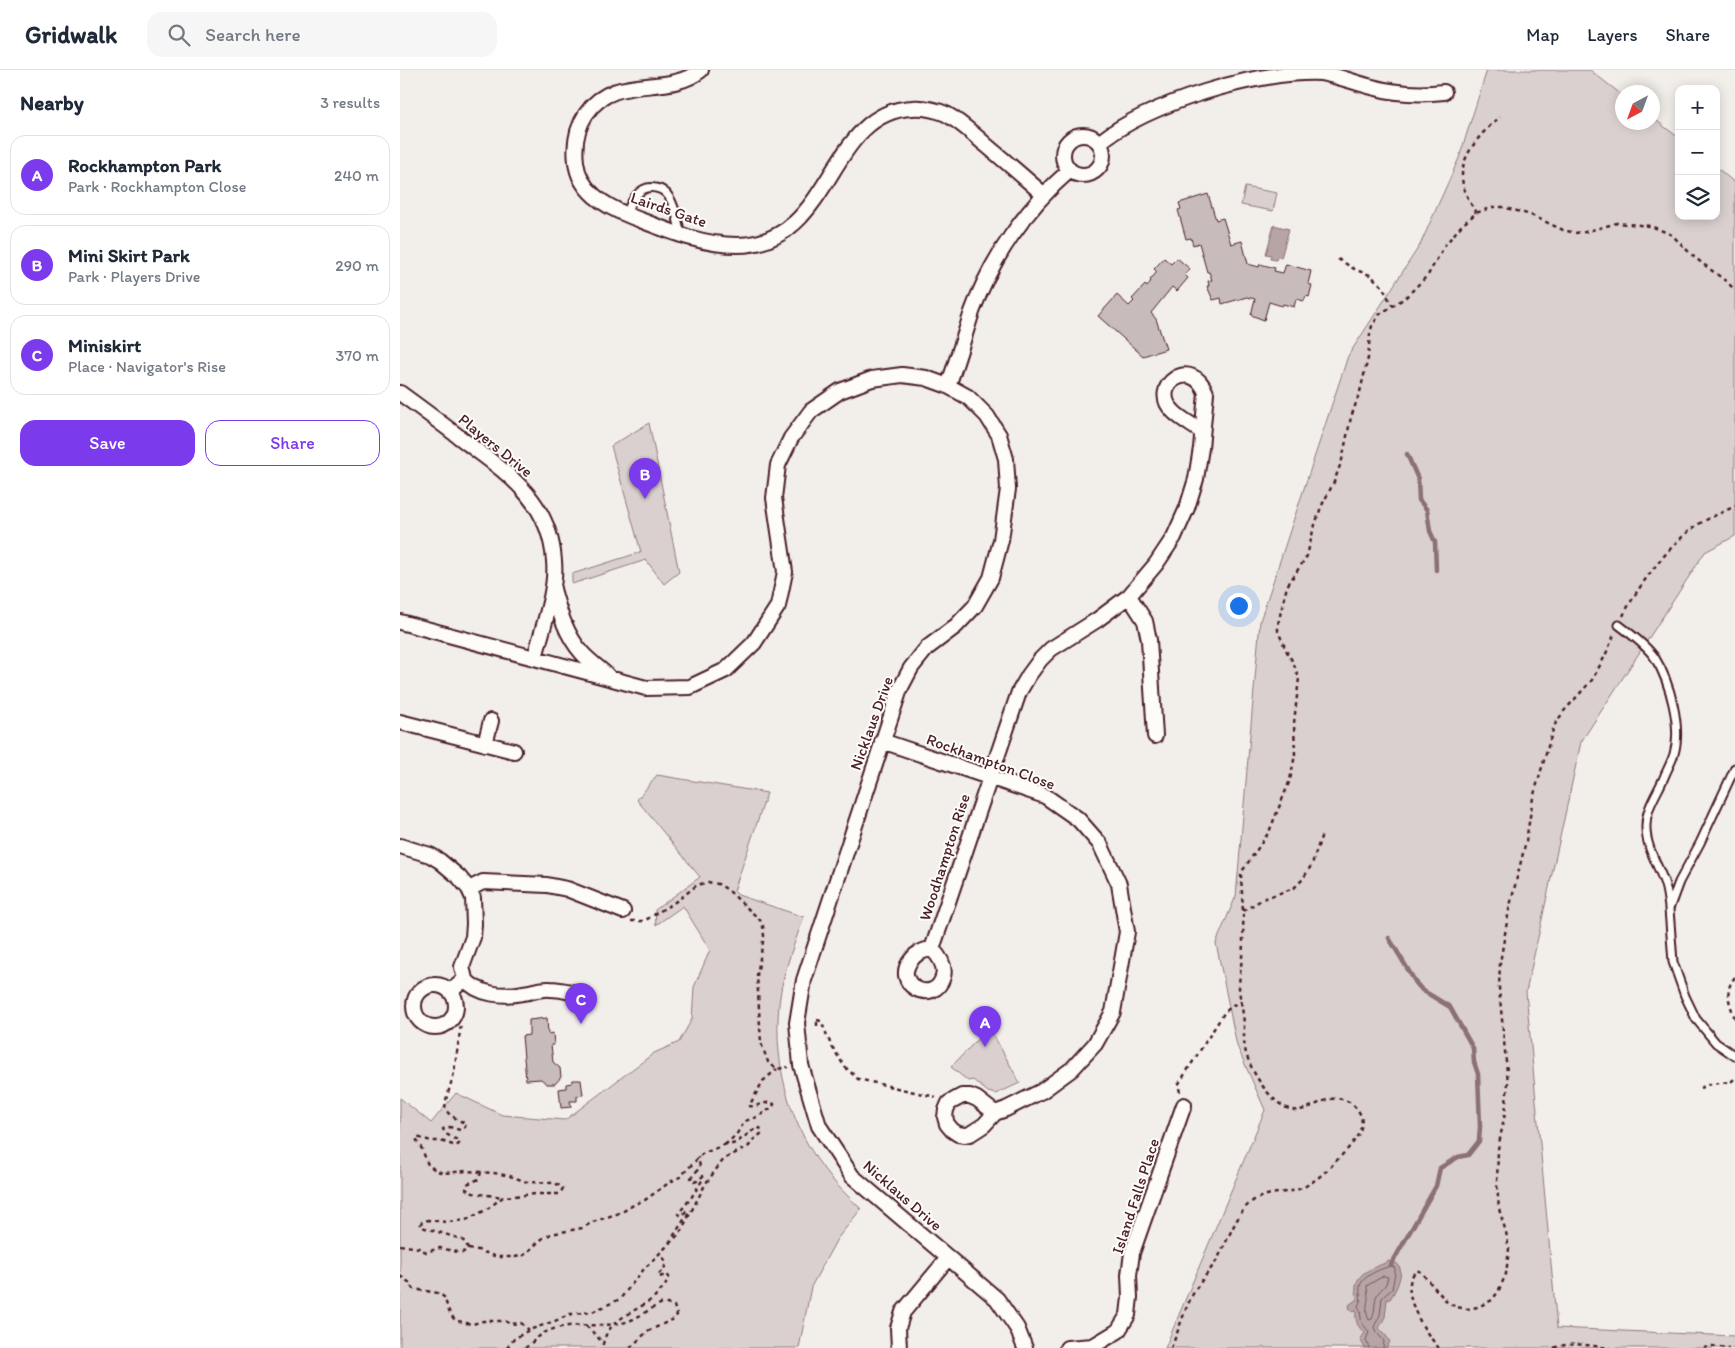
<!DOCTYPE html>
<meta charset="utf-8">
<style>
body{margin:0;font-family:Itim,sans-serif;background:#f6f6f7;color:#1f2937}
.controls{position:absolute;right:15px;top:15px;display:grid;overflow:hidden;border-radius:10px;box-shadow:0 2px 12px #0003}
.controls button{width:45px;height:45px;display:grid;place-items:center;padding:0;border:0;border-bottom:1px solid #e0e1e3;background:#fff;color:#1f2937;font:25px sans-serif}
.compass{position:absolute;left:1215px;top:15px;width:45px;height:45px;border-radius:50%;background:#fff;box-shadow:0 2px 12px #0003;rotate:221deg}
.you{position:absolute;left:838px;top:535px;width:18px;height:18px;margin:-12px;border:4px solid #fff;border-radius:50%;background:#1a73e8;box-shadow:0 0 0 8px #1a73e833}
.badge{display:grid;place-items:center;width:32px;height:32px;border-radius:50%;background:#7c3aed;color:#fff;font-size:16px;font-weight:700}
.pin{position:absolute;translate:-50% -41px;filter:drop-shadow(0 1px 2px #0008)}
.pin::after{content:'';position:absolute;top:26px;width:18px;height:15px;background:inherit;clip-path:polygon(0 0,100% 0,50% 100%)}
.list{margin:0;padding:0;list-style:none}
h2{display:flex;justify-content:space-between;align-items:center;height:65px;margin:0;padding:0 20px;font-size:21px}
h2 small{font-size:16px;font-weight:400;color:#747a83}
.list li{display:grid;grid-template-columns:32px 1fr auto;gap:15px;align-items:center;box-sizing:border-box;height:80px;margin:0 10px 10px;padding:0 10px;border:1px solid #e0e1e3;border-radius:15px}
.list b{display:block;font-size:19px;white-space:nowrap}
.list p{margin:0;font-size:16px;white-space:nowrap;color:#747a83}
.list em{font-size:16px;font-style:normal;color:#747a83}
.actions{display:flex;gap:10px;padding:15px 20px}
.actions a{flex:1;padding:11px 0;border:1px solid #7c3aed;border-radius:15px;text-align:center;font-size:18px;color:#7c3aed}
.actions .main{background:#7c3aed;color:#fff}
.icon{flex:none;width:28px;height:28px;fill:none;stroke:currentColor;stroke-width:2;stroke-linecap:round;stroke-linejoin:round}
.map{position:relative;flex:none;width:1335px;height:1278px;overflow:hidden}
header{display:flex;align-items:center;gap:30px;box-sizing:border-box;height:70px;padding:0 25px;background:#fff;border-bottom:1px solid #e0e1e3}
header strong{font-size:24px}
nav{display:flex;gap:28px;margin-inline-start:auto;font-size:18px}
.search{width:350px;height:45px;background:#f6f6f7;display:flex;align-items:center;gap:12px;box-sizing:border-box;padding:0 18px;border-radius:15px;color:#747a83;font-size:19px}
main{display:flex}
aside{flex:1;background:#fff}
.map>svg:first-child{display:block}
.green{fill:#d9d0cf;stroke:#92787d}
.water{fill:#b7a5a6;stroke:#8b6f75}
.lines{fill:none;stroke-linecap:round;stroke-linejoin:round}
.shore{stroke:#76555c;stroke-width:1}
.stream{stroke:#8b6f75;stroke-width:4.5}
.building{fill:#c8bbbb;stroke:#4a1f2b}
.service-casing{stroke:#4a1f2b;stroke-width:11}
.minor-casing{stroke:#4a1f2b;stroke-width:18}
.path{stroke:#4a1f2b;stroke-width:2.5;stroke-dasharray:4 4;stroke-linecap:butt}
.service{stroke:#fdfcf7;stroke-width:7}
.minor{stroke:#fdfcf7;stroke-width:14}
.labels{text-anchor:middle;stroke-width:4;stroke-linejoin:round;paint-order:stroke}
.street-label{font-size:16px;fill:#4a1f2b;stroke:#fdfcf7}
</style>
<header>
<strong>Gridwalk</strong>
<div class="search"><svg class="icon" aria-label="search" viewBox="0 0 24 24"><circle cx="10" cy="10" r="6"/><path d="M15 15l6 6"/></svg>Search here</div>
<nav><a>Map</a><a>Layers</a><a>Share</a></nav>
</header>
<main>
<aside>
<h2>Nearby<small>3 results</small></h2>
<ul class="list">
<li><span class="badge">A</span><div><b>Rockhampton Park</b><p>Park · Rockhampton Close</p></div><em>240 m</em></li>
<li><span class="badge">B</span><div><b>Mini Skirt Park</b><p>Park · Players Drive</p></div><em>290 m</em></li>
<li><span class="badge">C</span><div><b>Miniskirt</b><p>Place · Navigator's Rise</p></div><em>370 m</em></li>
</ul>
<div class="actions"><a class="main">Save</a><a>Share</a></div>
</aside>
<div class="map">
<svg width="1335" height="1278" viewBox="0 0 1335 1278">
<rect width="100%" height="100%" fill="#f2efeb"/>
<filter id="ink" filterUnits="userSpaceOnUse"><feTurbulence type="fractalNoise" baseFrequency=".02" numOctaves="2"/><feDisplacementMap in="SourceGraphic" scale="10" xChannelSelector="R" yChannelSelector="G"/><feConvolveMatrix kernelMatrix="1 2 1 2 8 2 1 2 1" color-interpolation-filters="sRGB"/></filter>
<g filter="url(#ink)">
<path class="green" d="M1087,0H1190L1222,25V52H1252L1253,48L1279,68V146H1316V97L1335,113V466L1305,482L1181,672L1126,922L1157,1258L1335,1266V1278H765L865,1040L837,976L816,873L836,826L860,551L948,286L1020,175L1059,88Z
M845,117L877,123L873,141L841,135Z
M249,353L279,502L264,514L246,490L172,514V504L241,482L211,376Z
M257,705L367,723L334,821L338,825L404,847C395,871 386,895 381,920C370,986 388,1058 432,1109C441,1120 451,1129 461,1139L437,1169L411,1217L399,1278H0V1028L31,1053L56,1023L102,1045L165,1050L254,983L279,972L292,949L294,917L310,880L283,836L256,855L255,840L300,807L237,730Z
M589,957L620,1013L596,1024L588,1022L573,1010L568,1011L551,997Z"/>
<path class="water" d="M874,155L889,159L881,188L877,187L876,190L870,189L871,185L866,184Z
M989,1191C1010,1192 997,1219 990,1229H987L985,1247L979,1258L987,1267L990,1272L986,1278H965L960,1269L965,1263C957,1257 955,1250 956,1240L953,1242L950,1240L949,1235L957,1229C951,1202 969,1201 989,1191Z"/>
<g class="lines">
<path class="shore" d="M984,1206L988,1207C985,1220 982,1216 977,1225C974,1230 976,1240 972,1249L969,1250C965,1243 967,1236 968,1229C968,1224 967,1220 967,1216Z
M969,1278L966,1270L969,1262C966,1257 961,1254 961,1248C960,1242 961,1241 958,1236C963,1227 959,1227 960,1217C961,1206 982,1198 992,1196L995,1198V1203L992,1219L982,1228L980,1245L974,1257L976,1262L984,1271L983,1278"/>
<path class="stream" d="M1007,384L1018,409L1019,430L1027,440L1030,461L1035,472L1036,500
M989,868L1016,913L1022,920L1050,937L1073,978L1074,992L1078,1004L1080,1056L1079,1071L1068,1085L1058,1087L1040,1098L1036,1116L991,1195"/>
</g>
<path class="building" d="M808,124L816,150L823,148L831,174L842,171L848,194L859,197L860,194L875,198L874,201L883,203L886,194L911,201L908,214L912,215L909,227L906,226L904,231L896,229L894,237L883,234L882,236L869,232L864,250L851,245L855,229L847,227L822,234L821,228L813,230L807,216H809L808,211L812,210L809,202H807L799,173L793,175L791,168L786,169L778,140L781,139L779,133Z
M764,188L771,194L777,188L790,199L785,205L788,208L777,221L772,217L751,243L756,249L766,279L743,286L698,246L717,225L729,236L734,231L732,229L745,215L747,217L751,211L750,210L757,202L754,199Z
M147,948L148,964L153,963L154,975H151L153,992L160,998L161,1007L155,1014H147L141,1009L126,1010L122,966L129,965V950Z
M172,1010H181L183,1025L177,1026V1031H170L171,1037L161,1038L159,1019L166,1018V1014L172,1013Z"/>
<g class="lines">
<defs>
<path id="service" d="M226,144C231,132 239,114 256,118C261,119 266,122 269,127C276,137 278,153 281,165
M1219,555C1231,564 1247,576 1255,588C1270,612 1282,657 1274,684C1272,691 1268,698 1265,705C1258,723 1245,738 1246,758C1246,777 1258,795 1264,812C1267,820 1268,830 1269,838
M1335,698L1300,773L1279,812L1269,839L1273,892L1285,926L1296,949L1316,973L1335,986"/>
<path id="minor" d="M301,0C266,28 215,1 186,44C176,59 174,75 176,92C179,121 205,136 230,146C264,159 300,175 337,175C434,175 426,42 512,38C524,37 536,40 546,44C561,52 573,64 586,75C605,91 625,108 644,125
M663 85a20 20 0 1 1 40 0a20 20 0 1 1-40 0Z
M700,72C749,33 858,0 921,3C939,6 955,13 972,17C997,24 1018,25 1044,22
M548,316C557,291 564,267 572,242C591,189 626,138 669,101
M0,323C22,339 45,356 67,373C110,405 150,432 154,491C157,521 142,558 135,588
M153,519C159,541 166,565 182,583C189,591 199,598 208,606
M729,526L745,551L749,570L755,666
M0,552L246,618L290,617L326,600L354,573L378,536L385,502L374,428L378,395L391,368L411,341L440,321L472,309L502,305L526,308L548,316L568,327L587,346L599,365L606,389L608,419L601,470L591,508L575,536L556,556L527,578L511,598L500,619L404,910L397,953L401,995L419,1056L452,1106L597,1229L617,1258L625,1278
M0,652L114,681
M482,671L645,726L678,749L700,774L719,814L727,862L713,942L695,974L672,999L642,1021L606,1039L595,1043L584,1055L570,1064L565,1065L558,1064L552,1060L547,1054L545,1047L546,1040L549,1033L562,1026H570L577,1029L595,1043
M85,674L91,651
M0,776L30,785L40,791L59,807L69,819L73,828L74,854L73,867L62,897L65,909L51,921
M69,819L83,812L147,815L167,819L223,841
M532,879L619,622L629,605L640,590L651,579L697,550L729,526L756,494L774,467L787,438L796,409L801,378L806,323C792,285 748,317 773,341C779,348 794,356 802,362
M532,879C540,887 546,896 543,907C534,937 490,914 512,889C517,882 524,880 532,879Z
M65,909C78,925 104,927 123,923C132,922 142,918 150,919C160,919 171,922 181,924
M14 936a21 21 0 1 1 42 0a21 21 0 1 1-42 0Z
M499,1278L498,1258L503,1242L548,1188
M667,1278L693,1276L718,1261L728,1245L730,1227L729,1205L732,1183L784,1035"/>
</defs>
<use href="#service" class="service-casing"/>
<use href="#minor" class="minor-casing"/>
<path class="path" d="M1076,143C1070,132 1062,119 1062,106C1062,83 1083,61 1100,47
M938,189L956,200L970,205L982,216L992,235
M1223,546C1238,516 1266,479 1293,458C1305,449 1322,443 1335,436
M843,841L863,829L894,818L903,809L912,794L922,764
M231,851H244L278,830L297,815L308,812L318,814L328,820L360,850L363,856L364,866L357,905L361,973L368,992L377,999L388,997
M1335,907C1323,922 1330,933 1335,949
M417,950L421,951L431,975L441,991L445,997L458,1009L536,1027
M417,956V950
M1300,1018L1310,1014L1331,1012L1335,1008
M780,1022L778,1015L824,943L833,935L841,932
M81,1102L79,1109L67,1114L66,1119L73,1123L103,1127
M269,1173L289,1142L286,1141L282,1146L278,1144L291,1128L303,1109V1106L297,1111L294,1112L291,1108L300,1097L298,1087
M0,1175L19,1178L26,1182L40,1178L62,1183L68,1179L66,1173L61,1169L22,1157L20,1155L22,1152L28,1150L47,1152L66,1150L86,1140L103,1127L136,1124H160L163,1118L155,1113L127,1112L110,1106L94,1103L66,1101L44,1103L37,1101L28,1095L22,1079L16,1069L17,1067L31,1071H41L56,1076L59,1074V1071L46,1064L43,1059L50,1057L60,1060L65,1057L66,1054L50,1045L45,1039L46,1030L54,1003L61,954L53,948
M68,1179L78,1180L97,1187H115L124,1185L143,1168L151,1164L182,1158L193,1152L222,1142L235,1134L245,1130L270,1112L280,1107L302,1084L326,1074
M0,1206L10,1213L14,1219L38,1223L44,1227L50,1244L55,1250L65,1253L73,1254L83,1251H105L111,1254L121,1253L129,1260
M186,1256L197,1266L203,1274C209,1244 244,1242 261,1220C265,1215 268,1213 269,1207L267,1205L259,1207L258,1205L265,1197V1190L259,1183
M107,1278L114,1269L129,1260L155,1251L171,1244L192,1242L220,1229L244,1199L280,1163L306,1113L324,1089L349,1076L352,1071L362,1063V1061L360,1058H356L336,1073L328,1075L326,1074L336,1065L345,1051L357,1047L373,1037L374,1034C364,1030 357,1038 349,1036L363,1011L377,999
M125,1278C132,1273 138,1266 146,1262C169,1251 197,1258 222,1253C237,1250 249,1238 263,1233L274,1236L277,1245L274,1249L248,1261L230,1278
M771,1278C779,1260 784,1240 794,1222C801,1210 811,1200 818,1188C827,1172 833,1153 845,1138C861,1119 884,1126 904,1117C917,1110 929,1099 939,1088C954,1073 976,1050 949,1032C926,1018 907,1050 885,1037C867,1028 849,998 845,979C843,968 845,956 843,945C842,935 839,925 839,915C840,900 843,885 843,870C844,848 842,827 841,805L843,800L869,762L890,710L895,685L894,653L899,608L893,592L886,580L878,561V554L887,516L907,486L913,461L921,437L934,412L942,390L951,347L960,322L968,288L970,264L972,256L980,244L1005,228L1028,205L1045,175L1061,156L1076,143L1093,137H1103L1131,145L1163,160L1175,163L1185,162L1217,153L1251,156L1272,165L1294,187L1327,212L1335,220
M1039,1278C1025,1263 997,1220 1016,1201H1020L1047,1232L1056,1237L1067,1239L1078,1237L1092,1230L1098,1222L1106,1204L1109,1179L1106,1162L1099,1139L1097,1115L1098,1079L1105,1043L1108,1013L1099,918L1100,893L1109,840L1126,771L1133,728L1154,656L1164,641L1192,610L1205,586L1214,565
M1154,1278C1173,1271 1191,1276 1210,1278
M1304,1278L1312,1276L1329,1278"/>
<use href="#service" class="service"/>
<use href="#minor" class="minor"/>
</g>
</g>
<g class="labels">
<g class="street-label">
<text transform="translate(269 139) rotate(19)" y="6">Lairds Gate</text>
<text transform="translate(96 375) rotate(39)" y="6">Players Drive</text>
<text transform="translate(471 653) rotate(-70)" y="6">Nicklaus Drive</text>
<text transform="translate(591 691) rotate(20)" y="6">Rockhampton Close</text>
<text transform="translate(544 787) rotate(-72)" y="6">Woodhampton Rise</text>
<text transform="translate(503 1125) rotate(41)" y="6">Nicklaus Drive</text>
<text transform="translate(735 1126) rotate(-72)" y="6">Island Falls Place</text>
</g>
</g>
</svg>
<div class="controls">
<button>+</button>
<button>−</button>
<button><svg class="icon" aria-label="layers" viewBox="0 0 24 24"><path d="M12 4l9 5-9 5-9-5zM3 14l9 5 9-5"/></svg></button>
</div>
<svg class="compass" viewBox="-18 -18 36 36"><path d="M0-13l5 13h-10z" fill="#e53935"/><path d="M0 13l5-13h-10z" fill="#747a83"/></svg>
<div class="you"></div>
<div class="pin badge" style="left:585px;top:977px">A</div>
<div class="pin badge" style="left:245px;top:429px">B</div>
<div class="pin badge" style="left:181px;top:954px">C</div>
</div>
</main>
